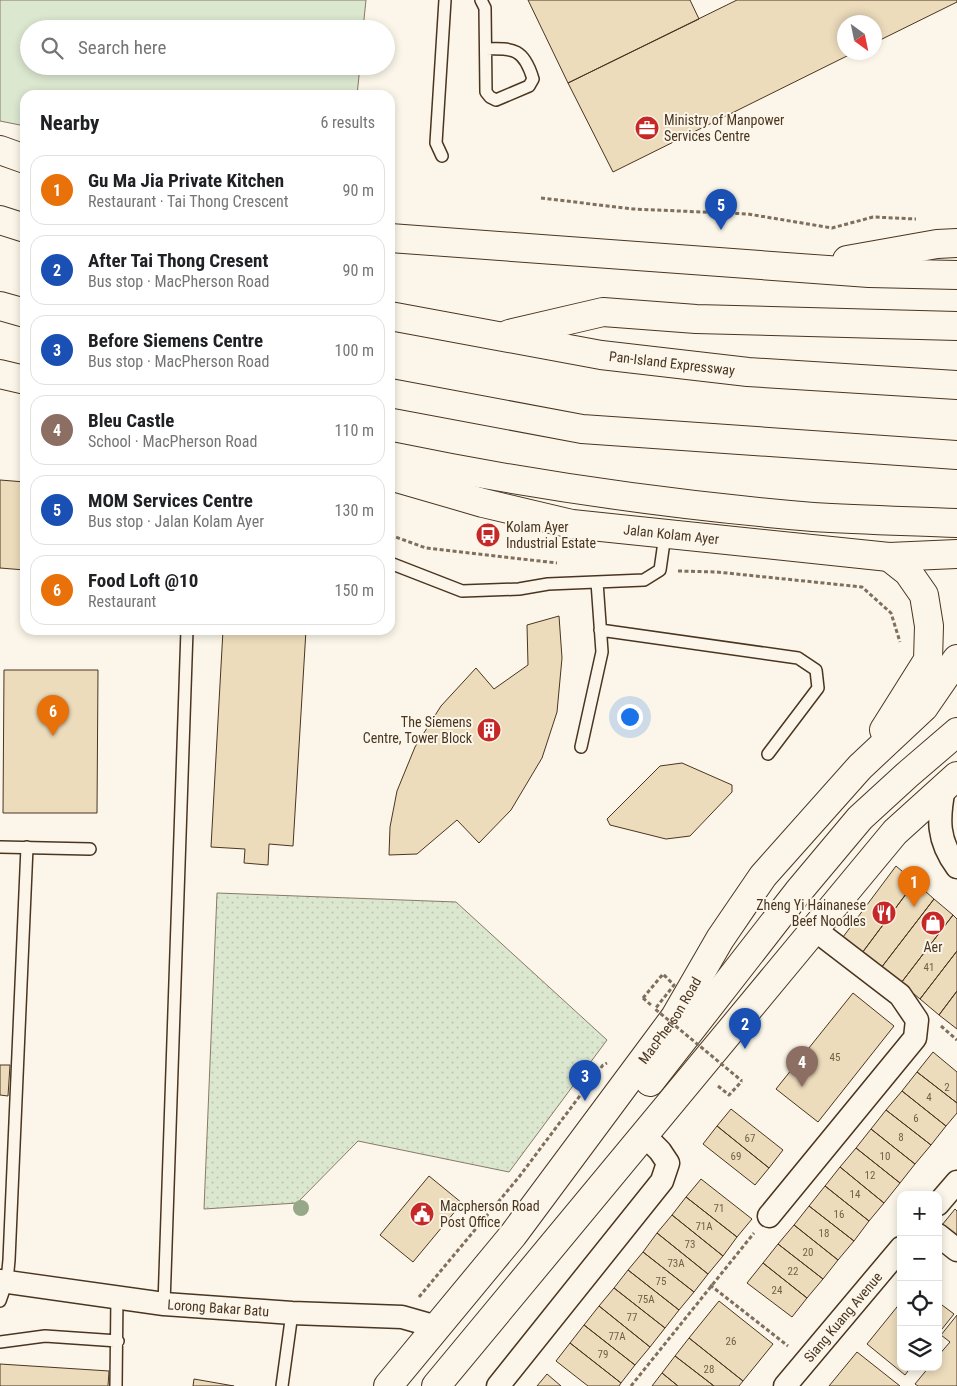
<!DOCTYPE html>
<meta charset="utf-8">
<style>
body{margin:0;font-family:"Roboto Condensed",sans-serif;background:#f6f6f6;color:#202124}
.controls{position:absolute;right:15px;bottom:15px;display:grid;overflow:hidden;border-radius:10px;box-shadow:0 2px 8px #0003}
.controls button{width:45px;height:45px;display:grid;place-items:center;padding:0;border:0;border-bottom:1px solid #e0e0e0;background:#fff;color:#202124;font:25px sans-serif}
.compass{position:absolute;left:837px;top:15px;width:45px;height:45px;border-radius:50%;background:#fff;box-shadow:0 2px 8px #0003;rotate:147deg}
.you{position:absolute;left:629px;top:716px;width:18px;height:18px;margin:-12px;border:4px solid #fff;border-radius:50%;background:#1a73e8;box-shadow:0 0 0 8px #1a73e833}
.badge{display:grid;place-items:center;width:32px;height:32px;border-radius:50%;background:#c62828;color:#fff;font-size:16px;font-weight:700}
.pin{position:absolute;translate:-50% -41px;filter:drop-shadow(0 1px 2px #0008)}
.pin::after{content:'';position:absolute;top:26px;width:18px;height:15px;background:inherit;clip-path:polygon(0 0,100% 0,50% 100%)}
.list{margin:0;padding:0;list-style:none}
h2{display:flex;justify-content:space-between;align-items:center;height:65px;margin:0;padding:0 20px;font-size:21px}
h2 small{font-size:16px;font-weight:400;color:#757577}
.list li{display:grid;grid-template-columns:32px 1fr auto;gap:15px;align-items:center;box-sizing:border-box;height:70px;margin:0 10px 10px;padding:0 10px;border:1px solid #e0e0e0;border-radius:15px}
.list b{display:block;font-size:19px;white-space:nowrap}
.list p{margin:0;font-size:16px;white-space:nowrap;color:#757577}
.list em{font-size:16px;font-style:normal;color:#757577}
.icon{flex:none;width:28px;height:28px;fill:none;stroke:currentColor;stroke-width:2;stroke-linecap:round;stroke-linejoin:round}
.map{position:relative;flex:none;width:957px;height:1386px;overflow:hidden}
.search{position:absolute;background:#fff;box-shadow:0 2px 8px #0003;left:20px;top:20px;width:375px;height:55px;display:flex;align-items:center;gap:12px;box-sizing:border-box;padding:0 18px;border-radius:28px;color:#757577;font-size:19px}
.panel{position:absolute;background:#fff;box-shadow:0 2px 8px #0003;left:20px;top:90px;width:375px;height:545px;border-radius:15px}
.map>svg:first-child{display:block}
.grass{fill:url(#grass-dots);stroke:#887966}
.pitch{fill:#dce7d0;stroke:#887966}
.building{fill:#ecdcbc;stroke:#4a3520}
.lines{fill:none;stroke-linecap:round;stroke-linejoin:round}
.service-casing{stroke:#4a3520;stroke-width:14}
.minor-casing{stroke:#4a3520;stroke-width:25}
.primary-casing{stroke:#4a3520;stroke-width:30}
.motorway-casing{stroke:#4a3520;stroke-width:30}
.path{stroke:#7f6f5c;stroke-width:3;stroke-dasharray:4 2.5;stroke-linecap:butt}
.service{stroke:#fbf6e9;stroke-width:11}
.minor{stroke:#fbf6e9;stroke-width:22}
.primary{stroke:#fbf6e9;stroke-width:28}
.motorway{stroke:#fbf6e9;stroke-width:28}
.path-bridge{stroke:#7f6f5c;stroke-width:3;stroke-dasharray:4 2.5;stroke-linecap:butt}
.tree{fill:#96a887}
.labels{text-anchor:middle;stroke-width:4;stroke-linejoin:round;paint-order:stroke}
.number-label{font-size:11px;fill:#725f47}
.poi-label{font-size:14px;fill:#4a3520;stroke:#fbf6e9;text-anchor:start}
.street-label{font-size:14px;fill:#4a3520;stroke:#fbf6e9}
</style>
<div class="map">
<svg width="957" height="1386" viewBox="0 0 957 1386">
<defs>
<pattern id="grass-dots" width="8" height="8" patternUnits="userSpaceOnUse" patternTransform="scale(1.25)"><rect width="8" height="8" fill="#dce7d0"/><path d="M2 2h.1M6 6h.1" fill="none" stroke="#bec7b2" stroke-width="1.8" stroke-linecap="round"/></pattern>
</defs>
<rect width="100%" height="100%" fill="#fbf6e9"/>
<path class="grass" d="M217,893L456,902L607,1040L509,1172L358,1141L297,1203L204,1209Z"/>
<path class="pitch" d="M0,0H366L363,29H29V66H360L357,95H25V126L0,121Z"/>
<path class="building" d="M528,0H690L699,19L568,83Z
M737,0H957V2L874,43V22H844V52H855L613,172L568,83Z
M0,480L25,482V570L0,568Z
M559,616L562,658L557,712L542,758L511,810L479,843L457,820L417,854L389,855L390,827L397,791L415,747L441,706L476,668L494,689L528,665L527,625Z
M223,630H306L293,846L269,844L268,865L244,863L245,849L211,847Z
M4,670H98L97,813H3Z
M682,763L732,785V792L690,836L666,839L610,825L607,819L660,766Z
M896,866L915,882L862,953L843,937Z
M915,882L934,899L881,968L862,953Z
M934,899L953,915L901,983L881,968Z
M953,915L957,919V951L920,999L901,983Z
M957,951V991L939,1015L920,999Z
M957,991V1029L939,1015Z
M853,993L894,1026L818,1122L776,1089Z
M933,1052L957,1072V1103L917,1072Z
M0,1065H10L8,1096L0,1095Z
M917,1072L957,1103V1113L946,1126L902,1091Z
M902,1091L946,1126L931,1145L886,1110Z
M731,1109L783,1150L769,1168L717,1126Z
M886,1110L931,1145L915,1164L871,1129Z
M717,1126L769,1168L755,1185L703,1144Z
M871,1129L915,1164L900,1183L856,1148Z
M856,1148L900,1183L884,1203L840,1167Z
M840,1167L884,1203L869,1221L825,1186Z
M429,1176L462,1203L413,1262L380,1235Z
M701,1179L752,1219L737,1237L686,1197Z
M825,1186L869,1221L854,1241L809,1206Z
M686,1197L737,1237L723,1256L672,1215Z
M809,1206L854,1241L838,1260L794,1225Z
M955,1209L957,1211V1237L942,1225Z
M672,1215L723,1256L708,1274L657,1233Z
M794,1225L838,1260L823,1279L778,1244Z
M657,1233L708,1274L694,1292L643,1252Z
M778,1244L823,1279L807,1298L763,1263Z
M643,1252L694,1292L679,1310L628,1270Z
M763,1263L807,1298L792,1317L747,1283Z
M628,1270L679,1310L665,1328L614,1288Z
M614,1288L665,1328L650,1347L599,1306Z
M719,1301L773,1344L743,1381L689,1338Z
M901,1302V1367H911L905,1375L867,1344Z
M938,1302L954,1314L938,1334Z
M599,1306L650,1347L635,1365L584,1325Z
M957,1315V1386H918L915,1384L929,1367H938V1356L950,1342L941,1335Z
M584,1325L635,1365L621,1383L570,1343Z
M689,1338L743,1381L739,1386H714L675,1356Z
M570,1343L621,1383L619,1386H588L556,1361Z
M857,1352L900,1386H829Z
M675,1356L714,1386H678L662,1373Z
M0,1364L109,1371L108,1386H0Z
M662,1373L678,1386H652Z
M547,1374L561,1386H537Z
M194,1379L234,1386H193Z"/>
<g class="lines">
<defs>
<path id="service" d="M481,0L485,8L486,92L490,97L496,100L529,86L533,79C524,49 514,48 486,49
M442,156L436,143L445,0
M390,563L462,591L519,589L548,584L644,580L660,570L665,535
M600,630L798,658L816,670L818,688L768,754
M581,747L602,652L597,582
M0,847L90,849
M0,1301L7,1281L9,1260L27,847
M164,1304L187,630
M0,1342L45,1336L118,1341
M116,1386L117,1296
M282,1386L292,1313"/>
<g id="minor">
<path d="M944,788C938,819 937,840 957,867"/>
<path d="M938,1204L957,1182"/>
<path d="M769,1216L915,1038L917,1020L900,995L814,929"/>
<path d="M938,1235L957,1250"/>
<path id="s1" d="M0,1281L164,1304L292,1313L402,1317L437,1327"/>
<path d="M498,1386L662,1181L668,1163L660,1151L643,1134"/>
<path id="s2" d="M785,1386L901,1248"/>
</g>
<g id="primary">
<path d="M0,150L25,159"/>
<path d="M390,238L869,273L957,275"/>
<path d="M847,260L937,244L957,243"/>
<path d="M0,374L25,380"/>
<path d="M390,456C530,485 671,505 813,517C861,520 909,521 957,523"/>
<path id="s3" d="M390,476L483,503L572,524L889,557L957,554"/>
<path d="M884,730L928,660L929,626L924,595L908,572L889,557"/>
<path d="M650,1082L798,892L860,818L907,775L957,732"/>
<path id="s4" d="M388,1386L513,1235L649,1052L675,1017L720,939L763,876L860,767L924,707L957,659"/>
<path d="M436,1386L895,832L957,776"/>
</g>
<g id="motorway">
<path d="M0,220L25,228"/>
<path d="M0,306L25,313"/>
<path id="s5" d="M390,316L601,355L748,372L957,385"/>
<path d="M509,334L603,312L696,319L957,326"/>
<path d="M390,393L582,429L957,455"/>
</g>
</defs>
<use href="#service" class="service-casing"/>
<use href="#minor" class="minor-casing"/>
<use href="#primary" class="primary-casing"/>
<use href="#motorway" class="motorway-casing"/>
<path class="path" d="M541,198L633,209L748,214L832,228L873,217L916,219
M390,535L426,548L557,563
M678,571L717,572L862,587L891,613L900,642
M643,998L651,1005
M941,1026L957,1040
M718,1086L729,1095L742,1081
M710,1285L788,1346
M419,1297L519,1177L603,1065L607,1063
M631,1386L754,1233"/>
<use href="#service" class="service"/>
<use href="#minor" class="minor"/>
<use href="#primary" class="primary"/>
<use href="#motorway" class="motorway"/>
<path class="path-bridge" d="M643,998L663,974L674,985L655,1009L742,1081"/>
</g>
<circle class="tree" cx="301" cy="1208" r="8"/>
<defs>
<symbol id="office-disc" viewBox="-11 -11 22 22"><circle r="9.5" fill="#c62828" stroke="#fbf6e9"/><path d="M-6-3h4V-5.5h4V-3h4V5H-6ZM-1-4.5V-3h2v-1.5ZM-6 0V1H6V0Z" fill="#fff"/></symbol>
<symbol id="bus-disc" viewBox="-11 -11 22 22"><circle r="9.5" fill="#c62828" stroke="#fbf6e9"/><path d="M-5-6H5V4H4V6H2V4H-2V6H-4V4H-5ZM-3.5-4V0h7V-4ZM-3.5 1.2v1.5H-2V1.2ZM2 1.2v1.5H3.5V1.2Z" fill="#fff"/></symbol>
<symbol id="building-disc" viewBox="-11 -11 22 22"><circle r="9.5" fill="#c62828" stroke="#fbf6e9"/><path d="M-4-6H4V6H1V3H-1V6H-4ZM-2.5-4.3h1.7v1.8h-1.7ZM.8-4.3h1.7v1.8H.8ZM-2.5-1h1.7V.8h-1.7ZM.8-1h1.7V.8H.8Z" fill="#fff"/></symbol>
<symbol id="restaurant-disc" viewBox="-11 -11 22 22"><circle r="9.5" fill="#c62828" stroke="#fbf6e9"/><path d="M-5-6h1v4h1v-4h1v4h1v-4h1v5L-1.5 .5V6h-2V.5L-5-1ZM5-6V6H3V1.5H1.5Q1.5-4 5-6Z" fill="#fff"/></symbol>
<symbol id="shop-disc" viewBox="-11 -11 22 22"><circle r="9.5" fill="#c62828" stroke="#fbf6e9"/><path d="M-5-2.5h2.3a2.7 3.5 0 0 1 5.4 0H5L5.5 6h-11ZM-1.5-2.5h3a1.5 2.3 0 0 0-3 0Z" fill="#fff"/></symbol>
<symbol id="civic-disc" viewBox="-11 -11 22 22"><circle r="9.5" fill="#c62828" stroke="#fbf6e9"/><path d="M-.6-6.5H3V-4.5H.6V-3L4-1V1h2V6H-6V1h2V-1L-.6-3ZM-1.2 2.5V6h2.4V2.5Z" fill="#fff"/></symbol>
</defs>
<g fill-rule="evenodd">
<use href="#office-disc" x="633" y="114" width="28" height="28"/>
<use href="#bus-disc" x="474" y="521" width="28" height="28"/>
<use href="#building-disc" x="475" y="716" width="28" height="28"/>
<use href="#restaurant-disc" x="870" y="899" width="28" height="28"/>
<use href="#shop-disc" x="919" y="909" width="28" height="28"/>
<use href="#civic-disc" x="408" y="1200" width="28" height="28"/>
</g>
<g class="labels">
<g class="number-label">
<text x="929" y="971">41</text>
<text x="835" y="1061">45</text>
<text x="947" y="1091">2</text>
<text x="929" y="1101">4</text>
<text x="916" y="1122">6</text>
<text x="901" y="1141">8</text>
<text x="750" y="1142">67</text>
<text x="736" y="1160">69</text>
<text x="885" y="1160">10</text>
<text x="870" y="1179">12</text>
<text x="855" y="1198">14</text>
<text x="719" y="1212">71</text>
<text x="839" y="1218">16</text>
<text x="704" y="1230">71A</text>
<text x="824" y="1237">18</text>
<text x="690" y="1248">73</text>
<text x="808" y="1256">20</text>
<text x="676" y="1267">73A</text>
<text x="793" y="1275">22</text>
<text x="661" y="1285">75</text>
<text x="777" y="1294">24</text>
<text x="646" y="1303">75A</text>
<text x="632" y="1321">77</text>
<text x="617" y="1340">77A</text>
<text x="731" y="1345">26</text>
<text x="603" y="1358">79</text>
<text x="709" y="1373">28</text>
</g>
<g class="poi-label">
<text x="664" y="125">Ministry of Manpower<tspan x="664" dy="16">Services Centre</tspan></text>
<text x="506" y="532">Kolam Ayer<tspan x="506" dy="16">Industrial Estate</tspan></text>
<text x="472" y="727" text-anchor="end">The Siemens<tspan x="472" dy="16">Centre, Tower Block</tspan></text>
<text x="866" y="910" text-anchor="end">Zheng Yi Hainanese<tspan x="866" dy="16">Beef Noodles</tspan></text>
<text x="933" y="952" text-anchor="middle">Aer</text>
<text x="440" y="1211">Macpherson Road<tspan x="440" dy="16">Post Office</tspan></text>
</g>
<g class="street-label">
<text dy="5" stroke="none"><textPath href="#s5" startOffset="286">Pan-Island Expressway</textPath></text>
<text dy="5" stroke="none"><textPath href="#s3" startOffset="288">Jalan Kolam Ayer</textPath></text>
<text dy="5" stroke="none"><textPath href="#s4" startOffset="462">MacPherson Road</textPath></text>
<text dy="5" stroke="none"><textPath href="#s1" startOffset="220">Lorong Bakar Batu</textPath></text>
<text dy="5" stroke="none"><textPath href="#s2" startOffset="90">Siang Kuang Avenue</textPath></text>
</g>
</g>
</svg>
<div class="controls">
<button>+</button>
<button>−</button>
<button><svg class="icon" aria-label="locate" viewBox="0 0 24 24"><circle cx="12" cy="12" r="6"/><path d="M12 2v4M12 18v4M2 12h4M18 12h4"/></svg></button>
<button><svg class="icon" aria-label="layers" viewBox="0 0 24 24"><path d="M12 4l9 5-9 5-9-5zM3 14l9 5 9-5"/></svg></button>
</div>
<svg class="compass" viewBox="-18 -18 36 36"><path d="M0-13l5 13h-10z" fill="#e53935"/><path d="M0 13l5-13h-10z" fill="#757577"/></svg>
<div class="you"></div>
<div class="pin badge" style="left:914px;top:907px;background:#e8710a">1</div>
<div class="pin badge" style="left:745px;top:1049px;background:#1a4fb4">2</div>
<div class="pin badge" style="left:585px;top:1101px;background:#1a4fb4">3</div>
<div class="pin badge" style="left:802px;top:1087px;background:#8d6e63">4</div>
<div class="pin badge" style="left:721px;top:230px;background:#1a4fb4">5</div>
<div class="pin badge" style="left:53px;top:736px;background:#e8710a">6</div>
<div class="search"><svg class="icon" aria-label="search" viewBox="0 0 24 24"><circle cx="10" cy="10" r="6"/><path d="M15 15l6 6"/></svg>Search here</div>
<section class="panel">
<h2>Nearby<small>6 results</small></h2>
<ul class="list">
<li><span class="badge" style="background:#e8710a">1</span><div><b>Gu Ma Jia Private Kitchen</b><p>Restaurant · Tai Thong Crescent</p></div><em>90 m</em></li>
<li><span class="badge" style="background:#1a4fb4">2</span><div><b>After Tai Thong Cresent</b><p>Bus stop · MacPherson Road</p></div><em>90 m</em></li>
<li><span class="badge" style="background:#1a4fb4">3</span><div><b>Before Siemens Centre</b><p>Bus stop · MacPherson Road</p></div><em>100 m</em></li>
<li><span class="badge" style="background:#8d6e63">4</span><div><b>Bleu Castle</b><p>School · MacPherson Road</p></div><em>110 m</em></li>
<li><span class="badge" style="background:#1a4fb4">5</span><div><b>MOM Services Centre</b><p>Bus stop · Jalan Kolam Ayer</p></div><em>130 m</em></li>
<li><span class="badge" style="background:#e8710a">6</span><div><b>Food Loft @10</b><p>Restaurant</p></div><em>150 m</em></li>
</ul>
</section>
</div>
